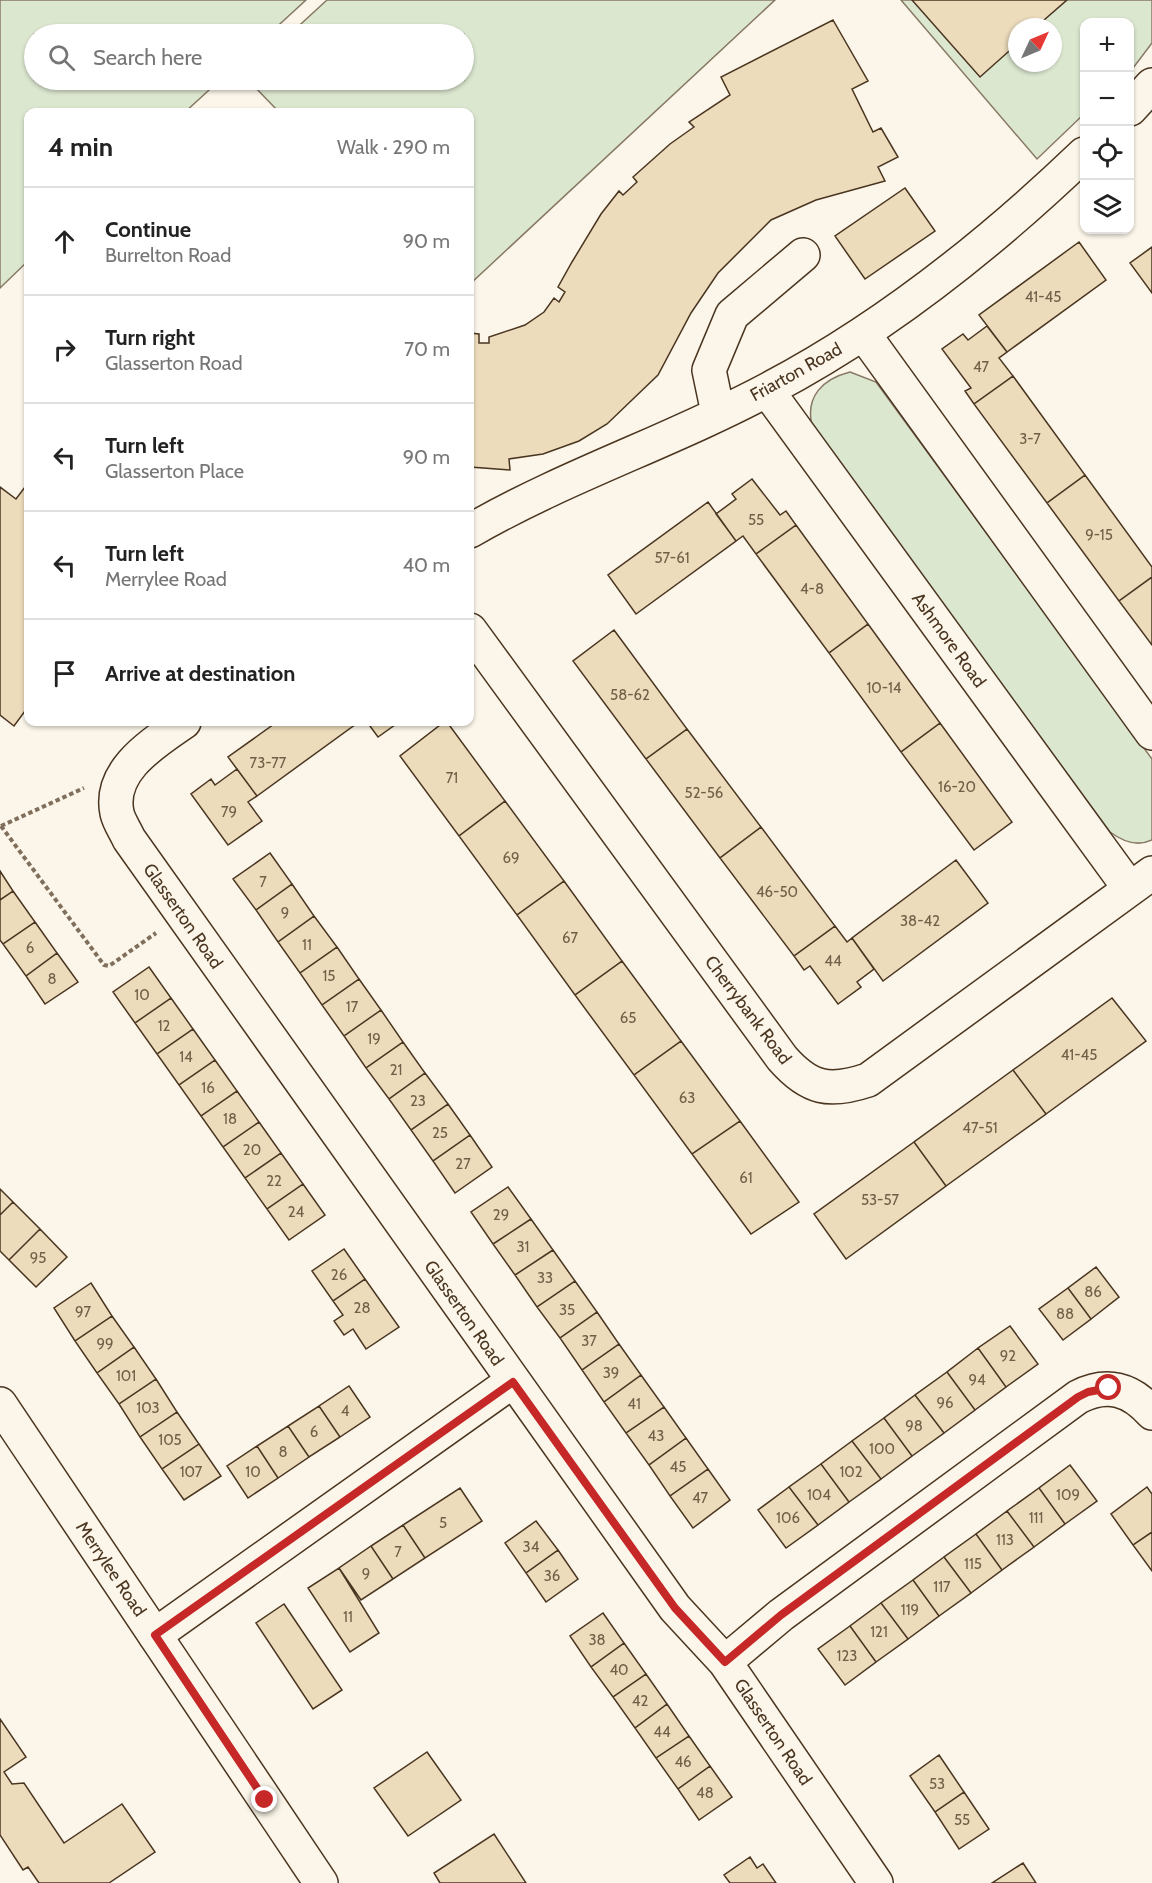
<!DOCTYPE html>
<meta charset="utf-8">
<style>
body{margin:0;font-family:Cabin,sans-serif;background:#f6f6f6;color:#222}
.controls{position:absolute;right:18px;top:18px;display:grid;overflow:hidden;border-radius:12px;box-shadow:0 2px 4px #0004}
.controls button{width:54px;height:54px;display:grid;place-items:center;padding:0;border:0;border-bottom:2px solid #e0e0e0;background:#fff;color:#222;font:30px sans-serif}
.compass{position:absolute;left:1008px;top:18px;width:54px;height:54px;border-radius:50%;background:#fff;box-shadow:0 2px 4px #0004;rotate:46deg}
.stop{position:absolute;width:18px;height:18px;margin:-14px;border:4px solid #c62828;border-radius:50%;background:#fff}
.stop.end{background:#c62828;border-color:#fff;box-shadow:0 2px 6px #0008}
.list{margin:0;padding:0;list-style:none}
h2{display:flex;justify-content:space-between;align-items:center;height:78px;margin:0;padding:0 24px;font-size:26px}
h2 small{font-size:20px;font-weight:400;color:#767676}
.list li{display:grid;grid-template-columns:39px 1fr auto;gap:18px;align-items:center;box-sizing:border-box;height:108px;padding:0 24px;border-top:2px solid #e0e0e0}
.list b{display:block;font-size:22px;white-space:nowrap}
.list p{margin:0;font-size:20px;white-space:nowrap;color:#767676}
.list em{font-size:20px;font-style:normal;color:#767676}
.icon{flex:none;width:33px;height:33px;fill:none;stroke:currentColor;stroke-width:2;stroke-linecap:round;stroke-linejoin:round}
.map{position:relative;flex:none;width:1152px;height:1883px;overflow:hidden}
.search{position:absolute;background:#fff;box-shadow:0 2px 4px #0004;left:24px;top:24px;width:450px;height:66px;display:flex;align-items:center;gap:15px;box-sizing:border-box;padding:0 21px;border-radius:33px;color:#767676;font-size:22px}
.panel{position:absolute;background:#fff;box-shadow:0 2px 4px #0004;left:24px;top:108px;width:450px;height:618px;border-radius:12px}
.map>svg:first-child{display:block}
.green{fill:#dce7d0;stroke:#887966;stroke-width:1.5;fill-rule:evenodd}
.building{fill:#ecdcbc;stroke:#4a3520;stroke-width:1.5}
.lines{fill:none;stroke-linecap:round;stroke-linejoin:round}
.minor-casing{stroke:#4a3520;stroke-width:36}
.major-casing{stroke:#4a3520;stroke-width:36}
.path{stroke:#7f6f5c;stroke-width:4;stroke-dasharray:4.5 3;stroke-linecap:butt}
.minor{stroke:#fbf6e9;stroke-width:33}
.major{stroke:#fbf6e9;stroke-width:33}
.route{stroke:#c62828;stroke-width:8}
.labels{text-anchor:middle;stroke-width:4.5;stroke-linejoin:round;paint-order:stroke}
.number-label{font-size:15px;fill:#725f47}
.street-label{font-size:18px;fill:#4a3520;stroke:#fbf6e9}
</style>
<div class="map">
<svg width="1152" height="1883" viewBox="0 0 1152 1883">
<rect width="100%" height="100%" fill="#fbf6e9"/>
<path class="green" d="M0,0H306L269,34H34V80H220L185,112H28V261L0,288Z
M327,0H775L470,284V112H279L248,80H464V34H290Z
M901,0H1152V43L1130,72V22H1084V114L1037,159ZM1017,27H1053V63H1017Z
M850,372L876,382L1152,759V840C1137,847 1122,841 1110,832L812,426C805,396 823,379 850,372Z"/>
<path class="building" d="M912,0H1067L1036,27H1017V44L980,77Z
M833,20L868,81L852,89L873,132L881,128L898,157L878,167L885,181L816,200L771,220L718,273L691,313L658,375L607,424L579,441L543,454L509,459L510,470L470,467V333L479,334V343H489V337L525,325L544,312L554,298L559,302L565,292L558,287L572,262L601,214L619,191L623,195L637,182L633,177L670,144L694,127L689,122L730,95L721,77Z
M905,188L935,231L865,279L835,236Z
M1079,242L1106,280L1007,352L979,315Z
M1152,247V293L1130,263Z
M987,326L1007,352L999,358L1013,376L974,404L965,391L971,388L942,349L963,334L968,340Z
M1013,376L1085,475L1047,503L974,404Z
M1085,475L1152,567V577L1119,601L1047,503Z
M752,479L780,515L786,511L796,525L756,554L743,536L736,541L716,514L736,499L732,494Z
M28,483V707L14,726L0,715V487L16,499Z
M708,502L736,541L636,614L608,575Z
M796,525L868,624L829,653L756,554Z
M1152,577V645L1119,601Z
M868,624L940,723L901,752L829,653Z
M614,630L687,729L646,759L573,661Z
M277,722H355L356,724L257,796L228,757Z
M367,722H399L378,737Z
M444,722H447L505,801L459,836L400,756Z
M940,723L1012,822L974,850L901,752Z
M687,729L761,827L720,858L646,759Z
M237,769L257,796L248,802L262,821L228,845L191,794L211,779L215,785Z
M505,801L564,881L517,915L459,836Z
M761,827L835,926L794,956L720,858Z
M270,853L292,884L256,910L233,879Z
M956,860L988,903L883,981L852,938Z
M0,871L13,891L0,900Z
M564,881L622,961L575,995L517,915Z
M292,884L314,916L278,942L256,910Z
M13,891L35,922L3,944L0,940V900Z
M314,916L337,947L300,973L278,942Z
M35,922L57,953L26,976L3,944Z
M835,926L847,942L852,938L874,969L857,982L861,987L838,1004L810,966L804,970L794,956Z
M337,947L359,979L322,1005L300,973Z
M57,953L78,982L45,1004L26,976Z
M622,961L681,1041L634,1075L575,995Z
M149,967L171,998L135,1023L113,992Z
M359,979L381,1010L344,1036L322,1005Z
M171,998L193,1029L157,1054L135,1023Z
M1112,998L1146,1041L1046,1114L1013,1070Z
M381,1010L403,1042L366,1068L344,1036Z
M193,1029L215,1060L179,1085L157,1054Z
M681,1041L740,1121L692,1154L634,1075Z
M403,1042L425,1073L389,1099L366,1068Z
M215,1060L237,1091L201,1116L179,1085Z
M1013,1070L1046,1114L946,1186L914,1142Z
M425,1073L448,1104L411,1130L389,1099Z
M237,1091L259,1122L223,1147L201,1116Z
M448,1104L470,1135L433,1161L411,1130Z
M740,1121L799,1202L751,1234L692,1154Z
M259,1122L281,1153L245,1178L223,1147Z
M470,1135L492,1167L455,1193L433,1161Z
M914,1142L946,1186L846,1259L814,1214Z
M281,1153L303,1184L267,1209L245,1178Z
M303,1184L325,1215L289,1240L267,1209Z
M508,1187L531,1219L493,1244L471,1212Z
M0,1189L13,1202L0,1215Z
M13,1202L40,1229L9,1260L0,1251V1215Z
M531,1219L553,1250L515,1275L493,1244Z
M40,1229L67,1257L36,1287L9,1260Z
M344,1249L365,1279L333,1301L312,1271Z
M553,1250L575,1281L537,1307L515,1275Z
M1096,1267L1119,1297L1091,1319L1068,1288Z
M365,1279L399,1327L366,1349L353,1329L344,1335L334,1321L343,1315L333,1301Z
M575,1281L597,1312L560,1338L537,1307Z
M91,1283L112,1316L75,1341L54,1308Z
M1068,1288L1091,1319L1063,1340L1039,1309Z
M597,1312L619,1344L582,1370L560,1338Z
M112,1316L134,1347L97,1373L75,1341Z
M1010,1326L1038,1364L1006,1387L978,1348Z
M619,1344L641,1375L604,1402L582,1370Z
M134,1347L156,1379L119,1404L97,1373Z
M978,1348L1006,1387L975,1410L947,1372Z
M947,1372L975,1410L944,1433L915,1395Z
M641,1375L664,1407L626,1433L604,1402Z
M156,1379L177,1412L140,1437L119,1404Z
M349,1386L370,1417L340,1437L319,1406Z
M915,1395L944,1433L912,1456L884,1418Z
M319,1406L340,1437L309,1457L288,1426Z
M664,1407L686,1438L649,1465L626,1433Z
M177,1412L199,1444L162,1469L140,1437Z
M884,1418L912,1456L881,1479L852,1441Z
M288,1426L309,1457L278,1478L257,1446Z
M686,1438L708,1469L670,1496L649,1465Z
M852,1441L881,1479L849,1502L821,1464Z
M199,1444L221,1476L184,1500L162,1469Z
M257,1446L278,1478L248,1498L227,1466Z
M821,1464L849,1502L818,1525L789,1487Z
M1070,1465L1097,1501L1065,1524L1039,1488Z
M708,1469L730,1500L693,1528L670,1496Z
M789,1487L818,1525L786,1548L758,1510Z
M1147,1487L1152,1494V1532L1133,1545L1111,1514Z
M460,1488L482,1521L425,1558L403,1525Z
M1039,1488L1065,1524L1034,1547L1007,1511Z
M1007,1511L1034,1547L1002,1570L976,1534Z
M536,1521L558,1550L526,1573L505,1543Z
M403,1525L425,1558L393,1579L371,1546Z
M1152,1532V1571L1133,1545Z
M976,1534L1002,1570L971,1593L944,1557Z
M371,1546L393,1579L361,1600L339,1568Z
M558,1550L578,1579L546,1602L526,1573Z
M944,1557L971,1593L939,1616L913,1580Z
M339,1568L379,1633L350,1652L308,1588Z
M913,1580L939,1616L908,1639L881,1603Z
M881,1603L908,1639L876,1662L850,1626Z
M284,1604L342,1690L313,1709L256,1623Z
M603,1613L624,1643L591,1667L570,1636Z
M850,1626L876,1662L845,1685L818,1649Z
M624,1643L646,1674L613,1697L591,1667Z
M646,1674L667,1704L635,1728L613,1697Z
M667,1704L689,1736L656,1758L635,1728Z
M0,1719L26,1757L4,1772L12,1784L24,1783L64,1843L122,1804L155,1852L109,1883H39L28,1867L23,1870L0,1835Z
M689,1736L710,1766L678,1789L656,1758Z
M427,1752L461,1800L408,1836L374,1788Z
M939,1755L964,1792L935,1812L910,1776Z
M710,1766L732,1797L699,1820L678,1789Z
M964,1792L989,1829L959,1849L935,1812Z
M494,1834L526,1883H440L434,1873Z
M750,1857L757,1868L763,1864L776,1883H730L724,1875Z
M1023,1863L1036,1883H992Z"/>
<g class="lines">
<defs>
<path id="minor" d="M1130,109L1152,85
M863,333L1152,733
M767,390L1130,889
M718,413L709,370L732,315L803,255
M470,531C565,476 672,441 769,389C885,328 990,244 1084,154
M470,630L782,1058C809,1089 829,1093 868,1080L1152,873
M184,722C154,743 108,770 117,813C119,822 125,830 129,839L675,1608L725,1662L876,1883
M155,1635L513,1381
M725,1662L781,1615L1078,1397C1107,1382 1131,1389 1152,1413"/>
<path id="major" d="M0,1404L321,1883"/>
</defs>
<use href="#minor" class="minor-casing"/>
<use href="#major" class="major-casing"/>
<path class="path" d="M1,826L104,965L109,966L156,933
M1,826L84,788"/>
<use href="#minor" class="minor"/>
<use href="#major" class="major"/>
</g>
<g class="lines">
<path class="route" d="M265,1800L155,1635L513,1382L675,1608L725,1662L781,1615L1078,1397L1088,1392L1109,1388"/>
</g>
<g class="labels">
<g class="number-label">
<text x="1043" y="302">41-45</text>
<text x="981" y="372">47</text>
<text x="1030" y="444">3-7</text>
<text x="756" y="525">55</text>
<text x="1099" y="540">9-15</text>
<text x="672" y="563">57-61</text>
<text x="812" y="594">4-8</text>
<text x="884" y="693">10-14</text>
<text x="630" y="700">58-62</text>
<text x="268" y="768">73-77</text>
<text x="452" y="783">71</text>
<text x="957" y="792">16-20</text>
<text x="704" y="798">52-56</text>
<text x="229" y="817">79</text>
<text x="511" y="863">69</text>
<text x="263" y="887">7</text>
<text x="777" y="897">46-50</text>
<text x="285" y="918">9</text>
<text x="920" y="926">38-42</text>
<text x="570" y="943">67</text>
<text x="307" y="950">11</text>
<text x="30" y="953">6</text>
<text x="833" y="966">44</text>
<text x="329" y="981">15</text>
<text x="52" y="984">8</text>
<text x="142" y="1000">10</text>
<text x="352" y="1012">17</text>
<text x="628" y="1023">65</text>
<text x="164" y="1031">12</text>
<text x="374" y="1044">19</text>
<text x="1079" y="1060">41-45</text>
<text x="186" y="1062">14</text>
<text x="396" y="1075">21</text>
<text x="208" y="1093">16</text>
<text x="687" y="1103">63</text>
<text x="418" y="1106">23</text>
<text x="230" y="1124">18</text>
<text x="980" y="1133">47-51</text>
<text x="440" y="1138">25</text>
<text x="252" y="1155">20</text>
<text x="463" y="1169">27</text>
<text x="746" y="1183">61</text>
<text x="274" y="1186">22</text>
<text x="880" y="1205">53-57</text>
<text x="296" y="1217">24</text>
<text x="501" y="1220">29</text>
<text x="523" y="1252">31</text>
<text x="38" y="1263">95</text>
<text x="339" y="1280">26</text>
<text x="545" y="1283">33</text>
<text x="1093" y="1297">86</text>
<text x="362" y="1313">28</text>
<text x="567" y="1315">35</text>
<text x="83" y="1317">97</text>
<text x="1065" y="1319">88</text>
<text x="589" y="1346">37</text>
<text x="105" y="1349">99</text>
<text x="1008" y="1361">92</text>
<text x="611" y="1378">39</text>
<text x="126" y="1381">101</text>
<text x="977" y="1385">94</text>
<text x="945" y="1408">96</text>
<text x="634" y="1409">41</text>
<text x="148" y="1413">103</text>
<text x="345" y="1416">4</text>
<text x="914" y="1431">98</text>
<text x="314" y="1437">6</text>
<text x="656" y="1441">43</text>
<text x="170" y="1445">105</text>
<text x="882" y="1454">100</text>
<text x="283" y="1457">8</text>
<text x="678" y="1472">45</text>
<text x="191" y="1477">107</text>
<text x="253" y="1477">10</text>
<text x="851" y="1477">102</text>
<text x="819" y="1500">104</text>
<text x="1068" y="1500">109</text>
<text x="700" y="1503">47</text>
<text x="788" y="1523">106</text>
<text x="1036" y="1523">111</text>
<text x="443" y="1528">5</text>
<text x="1005" y="1545">113</text>
<text x="531" y="1552">34</text>
<text x="398" y="1557">7</text>
<text x="973" y="1569">115</text>
<text x="366" y="1579">9</text>
<text x="552" y="1581">36</text>
<text x="942" y="1592">117</text>
<text x="910" y="1615">119</text>
<text x="348" y="1622">11</text>
<text x="879" y="1637">121</text>
<text x="597" y="1645">38</text>
<text x="847" y="1661">123</text>
<text x="619" y="1675">40</text>
<text x="640" y="1706">42</text>
<text x="662" y="1737">44</text>
<text x="683" y="1767">46</text>
<text x="937" y="1789">53</text>
<text x="705" y="1798">48</text>
<text x="962" y="1825">55</text>
</g>
<g class="street-label">
<text transform="translate(796 372) rotate(-29)" y="6">Friarton Road</text>
<text transform="translate(949 640) rotate(54)" y="6">Ashmore Road</text>
<text transform="translate(183 916) rotate(55)" y="6">Glasserton Road</text>
<text transform="translate(748 1010) rotate(53)" y="6">Cherrybank Road</text>
<text transform="translate(464 1313) rotate(55)" y="6">Glasserton Road</text>
<text transform="translate(111 1569) rotate(56)" y="6">Merrylee Road</text>
<text transform="translate(773 1732) rotate(56)" y="6">Glasserton Road</text>
</g>
</g>
</svg>
<div class="controls">
<button>+</button>
<button>−</button>
<button><svg class="icon" aria-label="locate" viewBox="0 0 24 24"><circle cx="12" cy="12" r="6"/><path d="M12 2v4M12 18v4M2 12h4M18 12h4"/></svg></button>
<button><svg class="icon" aria-label="layers" viewBox="0 0 24 24"><path d="M12 4l9 5-9 5-9-5zM3 14l9 5 9-5"/></svg></button>
</div>
<svg class="compass" viewBox="-18 -18 36 36"><path d="M0-13l5 13h-10z" fill="#e53935"/><path d="M0 13l5-13h-10z" fill="#767676"/></svg>
<div class="stop" style="left:1109px;top:1388px"></div>
<div class="stop end" style="left:265px;top:1800px"></div>
<div class="search"><svg class="icon" aria-label="search" viewBox="0 0 24 24"><circle cx="10" cy="10" r="6"/><path d="M15 15l6 6"/></svg>Search here</div>
<section class="panel">
<h2>4 min<small>Walk · 290 m</small></h2>
<ul class="list">
<li><svg class="icon" aria-label="ahead" viewBox="0 0 24 24"><path d="M12 20V5M6 11l6-6 6 6"/></svg><div><b>Continue</b><p>Burrelton Road</p></div><em>90 m</em></li>
<li><svg class="icon" aria-label="right" viewBox="0 0 24 24"><path d="M7 20v-9h11M14 6l5 5-5 5"/></svg><div><b>Turn right</b><p>Glasserton Road</p></div><em>70 m</em></li>
<li><svg class="icon" aria-label="left" viewBox="0 0 24 24"><path d="M17 20v-9H6M10 6l-5 5 5 5"/></svg><div><b>Turn left</b><p>Glasserton Place</p></div><em>90 m</em></li>
<li><svg class="icon" aria-label="left" viewBox="0 0 24 24"><path d="M17 20v-9H6M10 6l-5 5 5 5"/></svg><div><b>Turn left</b><p>Merrylee Road</p></div><em>40 m</em></li>
<li><svg class="icon" aria-label="arrive" viewBox="0 0 24 24"><path d="M6 21V4h12l-3 4 3 4H6"/></svg><div><b>Arrive at destination</b></div></li>
</ul>
</section>
</div>
